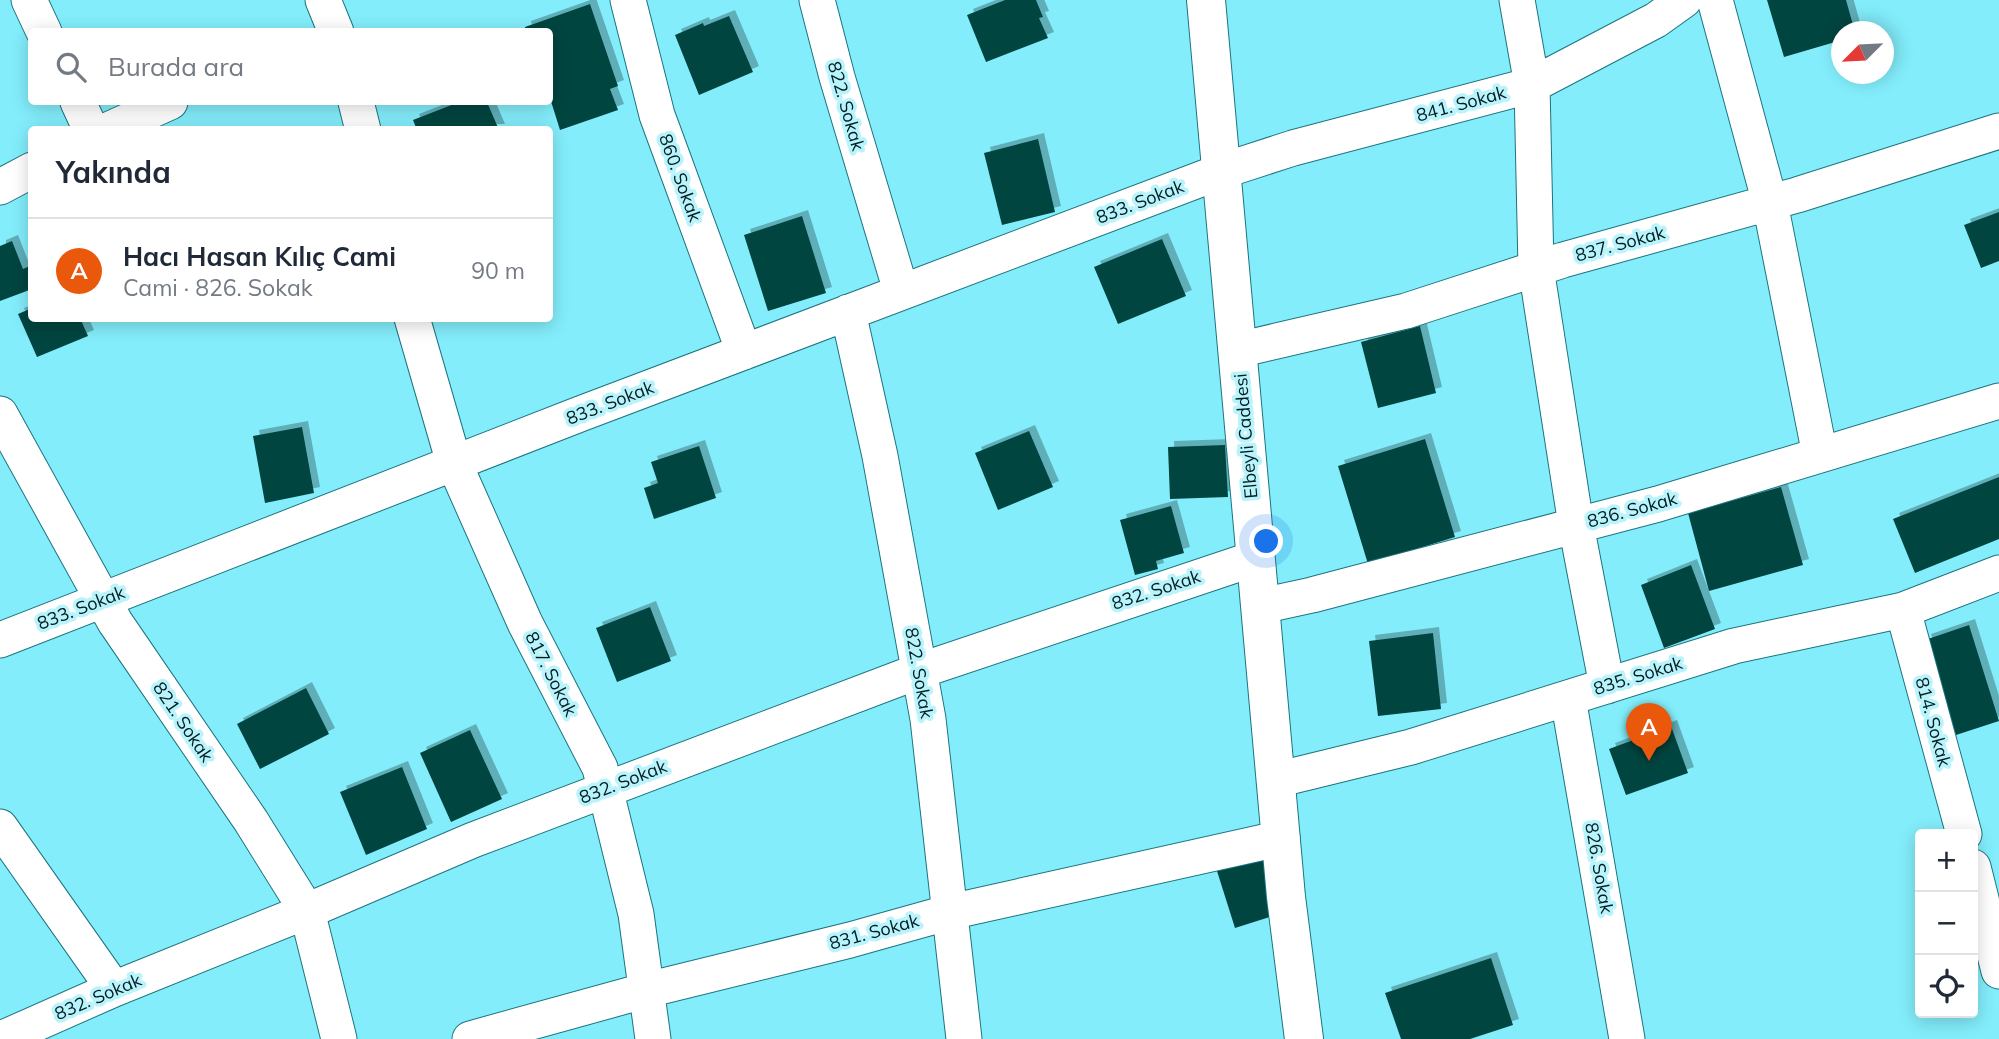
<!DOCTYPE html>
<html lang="tr">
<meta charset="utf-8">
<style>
body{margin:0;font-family:Mulish,sans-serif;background:#f6f6f7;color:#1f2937}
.controls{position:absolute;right:21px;bottom:21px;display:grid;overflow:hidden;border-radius:7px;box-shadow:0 4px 18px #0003}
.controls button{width:63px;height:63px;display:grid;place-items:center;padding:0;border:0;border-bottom:2px solid #e0e1e3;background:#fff;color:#1f2937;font:35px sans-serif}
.compass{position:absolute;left:1831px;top:21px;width:63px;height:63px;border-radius:50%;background:#fff;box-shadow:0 4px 18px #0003;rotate:246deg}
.you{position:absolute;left:1267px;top:542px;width:24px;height:24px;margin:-18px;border:5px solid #fff;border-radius:50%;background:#1a73e8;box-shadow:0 0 0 10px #1a73e833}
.badge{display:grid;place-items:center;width:46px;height:46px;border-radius:50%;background:#ea580c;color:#fff;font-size:23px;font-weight:700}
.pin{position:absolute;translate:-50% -58px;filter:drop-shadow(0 2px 4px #0008)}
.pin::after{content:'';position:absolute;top:37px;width:24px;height:21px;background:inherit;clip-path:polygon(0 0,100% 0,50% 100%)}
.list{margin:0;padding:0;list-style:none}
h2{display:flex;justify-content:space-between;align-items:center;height:91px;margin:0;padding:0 28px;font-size:30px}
h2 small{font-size:23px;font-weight:400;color:#747a83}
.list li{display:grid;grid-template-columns:46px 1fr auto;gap:21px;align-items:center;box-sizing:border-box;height:105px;padding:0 28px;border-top:2px solid #e0e1e3}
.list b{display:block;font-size:26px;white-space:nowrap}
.list p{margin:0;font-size:23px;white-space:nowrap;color:#747a83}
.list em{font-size:23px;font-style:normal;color:#747a83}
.icon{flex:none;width:38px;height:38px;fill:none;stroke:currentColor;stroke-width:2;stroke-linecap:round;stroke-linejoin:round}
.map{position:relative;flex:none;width:1999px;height:1039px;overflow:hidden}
.search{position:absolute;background:#fff;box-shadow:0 4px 18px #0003;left:28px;top:28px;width:525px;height:77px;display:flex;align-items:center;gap:18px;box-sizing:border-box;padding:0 24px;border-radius:7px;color:#747a83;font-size:26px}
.panel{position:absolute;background:#fff;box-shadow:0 4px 18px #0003;left:28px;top:126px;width:525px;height:196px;border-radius:7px}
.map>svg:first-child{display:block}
.building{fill:#014540;filter:url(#shadow)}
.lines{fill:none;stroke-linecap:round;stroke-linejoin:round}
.minor-casing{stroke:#1d747e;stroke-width:37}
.tertiary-casing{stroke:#1d747e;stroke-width:40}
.minor{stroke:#fff;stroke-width:35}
.tertiary{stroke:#fff;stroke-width:38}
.labels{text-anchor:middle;stroke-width:7;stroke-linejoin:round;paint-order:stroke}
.street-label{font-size:18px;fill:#001e22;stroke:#b9f3fb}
</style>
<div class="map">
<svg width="1999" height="1039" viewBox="0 0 1999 1039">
<defs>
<filter id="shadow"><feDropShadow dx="6" dy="-6" stdDeviation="0" flood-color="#0004"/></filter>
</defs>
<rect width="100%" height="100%" fill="#83edfb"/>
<path class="building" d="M1005,0H1036L1043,17L1039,18L1048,38L986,62L967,15Z
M1767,0H1846L1855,32H1842V40L1784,57Z
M590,4L618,86L610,89L618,110L560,130L550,98V32H526L525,27Z
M729,16L753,72L699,95L675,35L703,23L704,26Z
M459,102H487L499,130H417L413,120Z
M1038,139L1055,212L1002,225L984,153Z
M1999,212V261L1981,268L1964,225Z
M802,216L826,293L768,311L744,235Z
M1162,239L1186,296L1118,324L1094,267Z
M12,241L23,269L32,265V289L0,301V246Z
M32,308V318H80L88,336L37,357L18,314Z
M1420,326L1436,393L1378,408L1361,342Z
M302,427L314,493L265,503L253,436Z
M1029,431L1053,487L998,510L975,453Z
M1425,439L1455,537L1368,564L1338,466Z
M1225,445L1228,497L1170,499L1168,447Z
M699,446L716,498L654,519L644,488L658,483L651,462Z
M1999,477V539L1915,573L1893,519Z
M1781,487L1803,565L1709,591L1688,513Z
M1171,506L1184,553L1156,561L1158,569L1135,575L1120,520Z
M1691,565L1715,629L1664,648L1641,585Z
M650,607L671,661L617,682L596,628Z
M1969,625L1999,721L1956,735L1925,640Z
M1433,633L1441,709L1378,716L1369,641Z
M306,688L329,734L260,769L237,724Z
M1671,726L1688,773L1626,795L1609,749Z
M470,730L502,799L451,822L420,753Z
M402,767L427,829L366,855L340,792Z
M1267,855L1285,912L1235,928L1217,871Z
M1491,958L1513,1025L1470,1039H1401L1385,993Z"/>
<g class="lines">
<defs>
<path id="minor" d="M29,0L44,32
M323,0L336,32
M628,0L657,115L744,352
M817,0L837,77L901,291
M1517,0L1532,85L1536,268L1576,525L1607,686
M1715,0L1770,203L1820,455
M78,102L91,130
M356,102L363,130
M108,130L170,102
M0,187L32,170
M848,312L880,456L928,719L964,1039
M412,318L454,463L525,623L600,768L636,914L653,1039
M1238,350L1406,311L1563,260L1797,195L1999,131
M0,414L115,622L251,821L307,911L339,1039
M1261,606L1312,595L1658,504L1999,401
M1903,610L1964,834
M0,640L580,414L1222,171L1293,148L1532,85L1656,20L1684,0
M1568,698L1627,1039
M1276,780L1411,747L1734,646L1903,610L1999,573
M0,827L114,989
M1973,867L1999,971
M1,1039L114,989L307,911L473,840L919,671L1256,558
M470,1039L647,990L850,940L950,912L1282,838"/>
<path id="tertiary" d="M1206,0L1286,897L1304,1039"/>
</defs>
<use href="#minor" class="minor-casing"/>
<use href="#tertiary" class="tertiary-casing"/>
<use href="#minor" class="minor"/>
<use href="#tertiary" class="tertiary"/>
</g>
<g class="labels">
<g class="street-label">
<text transform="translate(1461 104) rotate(-15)" y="6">841. Sokak</text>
<text transform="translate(846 106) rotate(74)" y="6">822. Sokak</text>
<text transform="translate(680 178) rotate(70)" y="6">860. Sokak</text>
<text transform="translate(1140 202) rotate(-21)" y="6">833. Sokak</text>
<text transform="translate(1620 244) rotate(-15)" y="6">837. Sokak</text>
<text transform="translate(610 403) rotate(-21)" y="6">833. Sokak</text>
<text transform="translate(1246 436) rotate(-95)" y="6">Elbeyli Caddesi</text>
<text transform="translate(1632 510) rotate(-15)" y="6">836. Sokak</text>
<text transform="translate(1156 590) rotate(-18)" y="6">832. Sokak</text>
<text transform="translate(81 608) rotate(-21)" y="6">833. Sokak</text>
<text transform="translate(919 673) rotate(80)" y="6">822. Sokak</text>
<text transform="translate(551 674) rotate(63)" y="6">817. Sokak</text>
<text transform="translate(1638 676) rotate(-17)" y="6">835. Sokak</text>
<text transform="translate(183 722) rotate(56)" y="6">821. Sokak</text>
<text transform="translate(1933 722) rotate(75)" y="6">814. Sokak</text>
<text transform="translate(623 782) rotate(-21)" y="6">832. Sokak</text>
<text transform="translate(1599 868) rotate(80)" y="6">826. Sokak</text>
<text transform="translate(874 932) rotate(-15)" y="6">831. Sokak</text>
<text transform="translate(98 997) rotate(-23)" y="6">832. Sokak</text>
</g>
</g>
</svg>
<div class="controls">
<button>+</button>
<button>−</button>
<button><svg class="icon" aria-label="locate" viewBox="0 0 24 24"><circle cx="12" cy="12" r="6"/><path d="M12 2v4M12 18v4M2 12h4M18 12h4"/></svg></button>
</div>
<svg class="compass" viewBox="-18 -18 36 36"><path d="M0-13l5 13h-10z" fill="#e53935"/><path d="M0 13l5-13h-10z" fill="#747a83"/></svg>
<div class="you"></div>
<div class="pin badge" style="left:1649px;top:761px">A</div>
<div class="search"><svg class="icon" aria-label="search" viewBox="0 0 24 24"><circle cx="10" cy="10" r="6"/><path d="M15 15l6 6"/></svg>Burada ara</div>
<section class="panel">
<h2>Yakında<small></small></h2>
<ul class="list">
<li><span class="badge">A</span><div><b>Hacı Hasan Kılıç Cami</b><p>Cami · 826. Sokak</p></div><em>90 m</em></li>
</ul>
</section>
</div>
